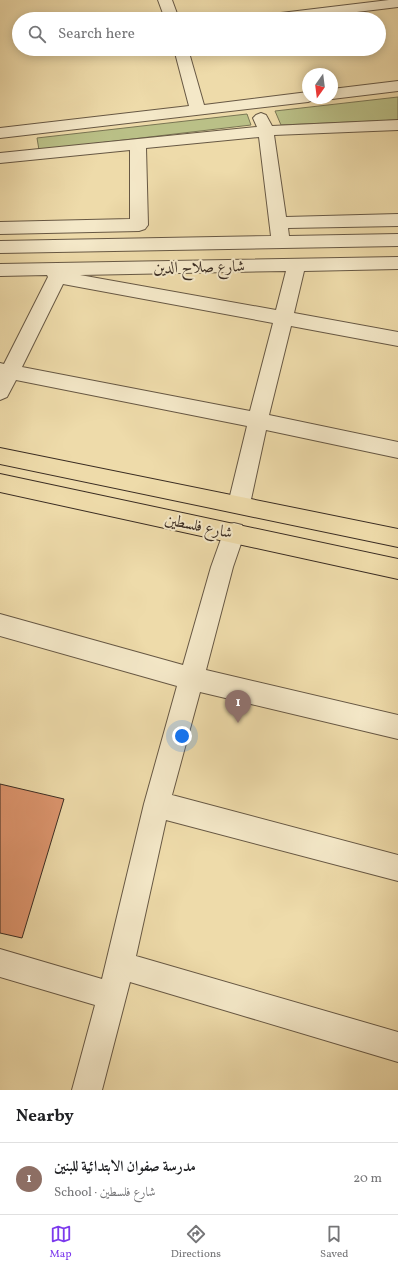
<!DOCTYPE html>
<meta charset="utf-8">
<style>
body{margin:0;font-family:Vollkorn,Amiri,serif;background:#f6f6f6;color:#202124}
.compass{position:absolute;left:302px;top:68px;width:36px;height:36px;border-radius:50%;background:#fff;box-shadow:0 2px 10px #0003;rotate:194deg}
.you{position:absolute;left:182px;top:736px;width:14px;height:14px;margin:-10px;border:3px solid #fff;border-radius:50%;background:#1a73e8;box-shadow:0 0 0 6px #1a73e833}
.badge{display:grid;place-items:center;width:26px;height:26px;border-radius:50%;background:#7c3aed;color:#fff;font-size:13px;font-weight:700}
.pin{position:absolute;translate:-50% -33px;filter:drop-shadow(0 1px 2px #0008)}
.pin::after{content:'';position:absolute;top:21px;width:14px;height:12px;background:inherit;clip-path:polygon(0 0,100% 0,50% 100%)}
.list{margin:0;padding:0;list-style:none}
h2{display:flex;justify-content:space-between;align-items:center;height:52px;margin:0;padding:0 16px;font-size:17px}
h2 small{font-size:13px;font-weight:400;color:#757577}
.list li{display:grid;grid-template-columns:26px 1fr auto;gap:12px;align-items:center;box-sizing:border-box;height:72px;padding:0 16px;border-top:1px solid #e0e0e0}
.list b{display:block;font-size:15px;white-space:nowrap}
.list p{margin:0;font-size:13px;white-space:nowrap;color:#757577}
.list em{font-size:13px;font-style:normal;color:#757577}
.icon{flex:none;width:22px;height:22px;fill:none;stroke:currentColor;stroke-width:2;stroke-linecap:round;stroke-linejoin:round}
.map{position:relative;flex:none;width:398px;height:1090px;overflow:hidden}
.search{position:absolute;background:#fff;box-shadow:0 2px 10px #0003;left:12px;right:12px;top:12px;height:44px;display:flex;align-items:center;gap:10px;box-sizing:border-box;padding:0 14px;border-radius:22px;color:#757577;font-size:15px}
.sheet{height:124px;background:#fff}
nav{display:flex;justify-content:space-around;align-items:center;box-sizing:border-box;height:56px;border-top:1px solid #e0e0e0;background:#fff;font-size:11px;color:#757577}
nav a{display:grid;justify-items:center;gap:2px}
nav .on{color:#7c3aed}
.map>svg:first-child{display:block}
.green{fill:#bac087;stroke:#7a7654}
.building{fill:#dd956e;stroke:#3a2c22}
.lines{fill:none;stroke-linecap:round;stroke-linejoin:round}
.minor-casing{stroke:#675844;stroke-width:2}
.major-casing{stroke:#3a2c22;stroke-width:2}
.minor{fill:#f4e8c8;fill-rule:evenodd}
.major{fill:#eedbaa;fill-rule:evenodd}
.labels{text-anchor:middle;stroke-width:4;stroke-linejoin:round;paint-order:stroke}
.street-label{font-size:16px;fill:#3a2c22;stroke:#f4e8c8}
</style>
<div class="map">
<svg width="398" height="1090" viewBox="0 0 398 1090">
<rect width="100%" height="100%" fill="#eedbaa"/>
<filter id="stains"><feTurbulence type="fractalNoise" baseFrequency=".005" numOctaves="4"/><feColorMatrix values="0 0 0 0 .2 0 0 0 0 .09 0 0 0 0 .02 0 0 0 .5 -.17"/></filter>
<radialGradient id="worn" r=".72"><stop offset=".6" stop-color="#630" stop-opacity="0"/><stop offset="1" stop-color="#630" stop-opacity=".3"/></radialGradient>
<path class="green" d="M398,97V120L281,125L275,111Z
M247,114L251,125L39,150L37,138Z"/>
<path class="building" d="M0,784L64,799L22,938L0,933Z"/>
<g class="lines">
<defs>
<path id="minor" d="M158,0H172L179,19H165Z
M389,0H398V7L299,19H257L259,16L264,15Z
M174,49H188L204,105L308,92V98H315L313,100L308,102L0,138V128L189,106Z
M398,81V91L332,99L330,98H332V89Z
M261,113L266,115L272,126L398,120V130L274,135L286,217L398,214V226L288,228L289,236L398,234V246L0,253V241L271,236L259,137L146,148L148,225L145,229L139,231L0,234V222L130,219V150L0,163V153L257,127L253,118L256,115Z
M398,257V269L304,271L294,313L398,332V346L291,326L269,415L398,442V458L266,430L250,504L247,510L239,513L231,510L228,504L247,426L16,380L7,397L0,400V363L4,364L48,277L47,275L0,276V264ZM286,271L276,310L80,275ZM63,284L273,323L250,411L22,367Z
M234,523L242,525L245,532L233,567L206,670L398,715V739L200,692L172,795L398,855V881L166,820L136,956L398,1032V1062L130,982L102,1090H72L95,1005L0,977V949L102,979L144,804L177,686L0,636V614L183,665L211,567L226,525Z"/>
<path id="major" d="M0,448L398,529V547L0,464Z
M0,474L398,559V579L0,492Z"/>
</defs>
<use href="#minor" class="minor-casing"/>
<use href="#major" class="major-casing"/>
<use href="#minor" class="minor"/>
<use href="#major" class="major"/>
</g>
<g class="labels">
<g class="street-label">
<text transform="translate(199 266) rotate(-1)" y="6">شارع صلاح الدين</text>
<text transform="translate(199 525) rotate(12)" y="6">شارع فلسطين</text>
</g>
</g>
<rect width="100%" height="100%" filter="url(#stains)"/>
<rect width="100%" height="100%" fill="url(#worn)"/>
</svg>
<svg class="compass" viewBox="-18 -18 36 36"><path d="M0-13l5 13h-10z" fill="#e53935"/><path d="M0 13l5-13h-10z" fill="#757577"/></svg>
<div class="you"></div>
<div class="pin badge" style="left:238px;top:723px;background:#8d6e63">1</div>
<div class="search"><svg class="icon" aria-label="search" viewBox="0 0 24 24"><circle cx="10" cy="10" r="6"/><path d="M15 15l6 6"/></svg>Search here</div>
</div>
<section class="sheet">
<h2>Nearby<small></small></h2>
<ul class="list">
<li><span class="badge" style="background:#8d6e63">1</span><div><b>مدرسة صفوان الابتدائية للبنين</b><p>School · شارع فلسطين</p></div><em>20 m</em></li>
</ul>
</section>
<nav>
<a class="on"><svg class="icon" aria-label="map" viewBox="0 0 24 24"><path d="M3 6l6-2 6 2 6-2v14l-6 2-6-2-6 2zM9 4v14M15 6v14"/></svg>Map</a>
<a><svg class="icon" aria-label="directions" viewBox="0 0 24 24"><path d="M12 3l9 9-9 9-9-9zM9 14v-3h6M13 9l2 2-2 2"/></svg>Directions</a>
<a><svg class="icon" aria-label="saved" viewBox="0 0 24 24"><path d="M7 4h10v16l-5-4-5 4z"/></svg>Saved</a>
</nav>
